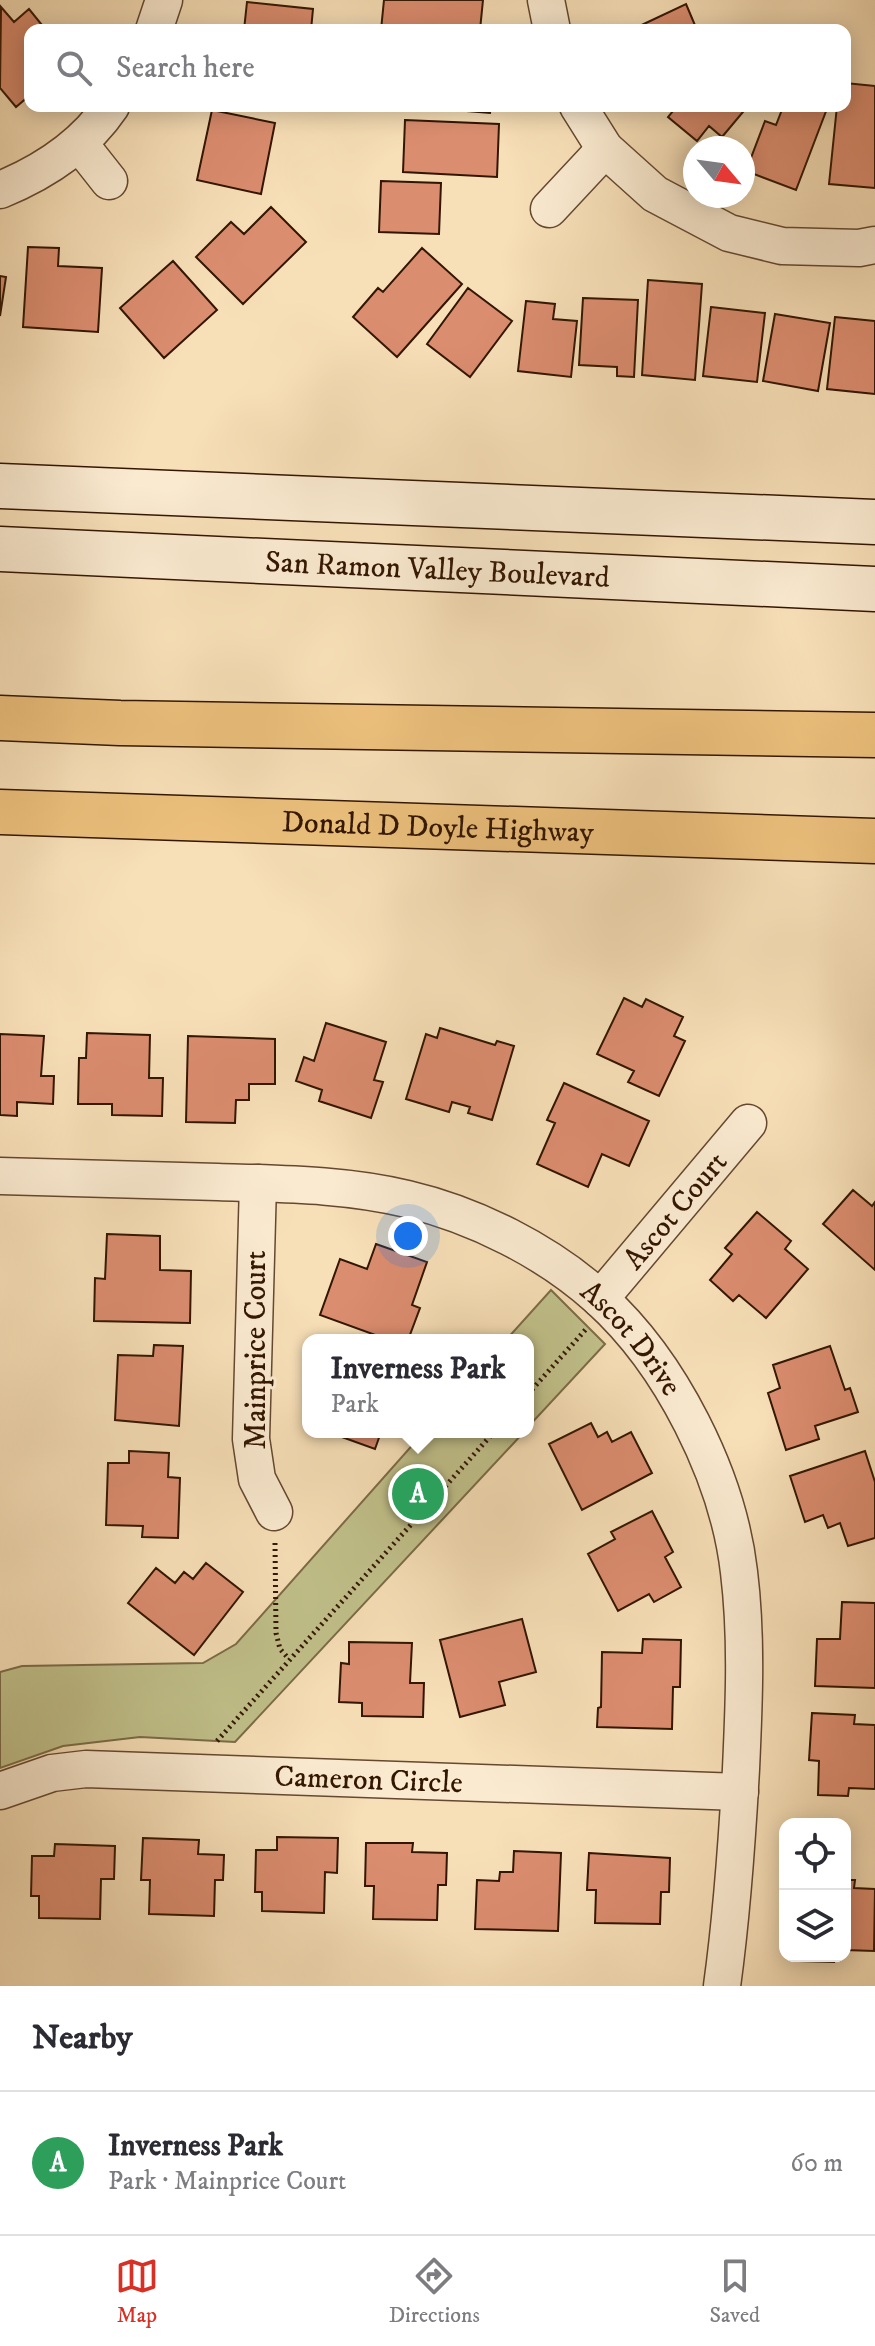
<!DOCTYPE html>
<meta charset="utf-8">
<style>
body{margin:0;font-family:"IM FELL DW Pica",serif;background:#f2f2f3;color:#2b2b33}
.controls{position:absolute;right:24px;bottom:24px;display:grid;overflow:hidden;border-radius:16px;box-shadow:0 4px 20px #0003}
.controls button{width:72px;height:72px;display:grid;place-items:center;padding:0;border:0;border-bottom:2px solid #e1e1e2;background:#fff;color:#2b2b33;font:40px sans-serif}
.compass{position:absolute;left:683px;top:136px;width:72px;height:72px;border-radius:50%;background:#fff;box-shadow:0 4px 20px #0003;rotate:119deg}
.you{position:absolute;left:408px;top:1236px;width:28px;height:28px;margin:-20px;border:6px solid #fff;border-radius:50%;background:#1a73e8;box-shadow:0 0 0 12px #1a73e833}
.badge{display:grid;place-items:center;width:52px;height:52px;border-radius:50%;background:#d93025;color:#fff;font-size:26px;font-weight:700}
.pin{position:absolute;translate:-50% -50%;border:4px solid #fff;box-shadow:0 2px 8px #0006}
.popup{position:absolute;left:302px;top:1334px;width:232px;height:104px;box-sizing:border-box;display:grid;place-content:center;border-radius:16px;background:#fff;filter:drop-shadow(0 2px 6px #0005);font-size:26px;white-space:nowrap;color:#7c7c81}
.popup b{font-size:30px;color:#2b2b33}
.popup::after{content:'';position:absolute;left:50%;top:100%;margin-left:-16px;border:16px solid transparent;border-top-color:#fff}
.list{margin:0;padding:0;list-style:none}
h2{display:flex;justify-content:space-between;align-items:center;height:104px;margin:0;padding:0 32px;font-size:34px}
h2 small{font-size:26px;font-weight:400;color:#7c7c81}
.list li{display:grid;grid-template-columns:52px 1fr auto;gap:24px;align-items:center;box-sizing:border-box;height:144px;padding:0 32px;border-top:2px solid #e1e1e2}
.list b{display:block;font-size:30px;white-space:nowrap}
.list p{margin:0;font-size:26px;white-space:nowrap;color:#7c7c81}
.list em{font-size:26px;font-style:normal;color:#7c7c81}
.icon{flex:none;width:44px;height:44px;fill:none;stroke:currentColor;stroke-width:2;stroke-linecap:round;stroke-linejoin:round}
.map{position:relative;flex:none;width:875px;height:1986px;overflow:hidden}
.search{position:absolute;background:#fff;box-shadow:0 4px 20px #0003;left:24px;right:24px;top:24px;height:88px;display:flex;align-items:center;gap:20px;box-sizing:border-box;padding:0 28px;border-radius:16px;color:#7c7c81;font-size:30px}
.sheet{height:248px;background:#fff}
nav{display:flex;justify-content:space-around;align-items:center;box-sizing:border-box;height:112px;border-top:2px solid #e1e1e2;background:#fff;font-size:22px;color:#7c7c81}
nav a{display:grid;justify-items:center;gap:4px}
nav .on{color:#d93025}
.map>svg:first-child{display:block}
.green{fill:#c1c18b;stroke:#7a6c46;stroke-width:2}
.building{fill:#db8d6f;stroke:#331602;stroke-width:2}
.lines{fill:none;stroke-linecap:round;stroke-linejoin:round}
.minor-casing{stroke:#64482f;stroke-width:39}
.secondary-casing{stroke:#331602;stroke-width:47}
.motorway-casing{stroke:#331602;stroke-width:47}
.path{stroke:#331602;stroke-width:5;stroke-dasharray:2 4;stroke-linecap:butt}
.minor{stroke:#faead0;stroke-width:36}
.secondary{stroke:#faead0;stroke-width:44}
.motorway{stroke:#ecc07c;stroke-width:44}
.labels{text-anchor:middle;stroke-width:6;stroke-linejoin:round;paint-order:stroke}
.street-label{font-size:30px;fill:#331602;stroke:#faead0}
</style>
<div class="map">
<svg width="875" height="1986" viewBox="0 0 875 1986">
<rect width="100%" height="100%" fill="#f7dfb7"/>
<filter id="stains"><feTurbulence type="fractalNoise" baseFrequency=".0025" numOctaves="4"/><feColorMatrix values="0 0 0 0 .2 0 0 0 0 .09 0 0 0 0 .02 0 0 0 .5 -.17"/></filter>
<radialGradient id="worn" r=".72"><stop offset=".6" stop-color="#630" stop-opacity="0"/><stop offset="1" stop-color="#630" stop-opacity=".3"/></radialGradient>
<path class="green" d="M551,1290L605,1344L528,1427V1340H506Z
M424,1432H524L235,1742L140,1737L63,1746L0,1768V1672L22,1666L203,1663L236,1644Z"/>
<path class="building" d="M384,0H483L480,30H381Z
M247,2L313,9L311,30H244Z
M686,4L697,30H631Z
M1,7L14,22L29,9L46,30H30V95L16,107L0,88Z
M845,83L875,86V188L829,184L837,106H845Z
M404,106H491L490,113Z
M677,106H748L722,137L709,126L697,141L668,117Z
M780,106H828L796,190L746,171L765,121L776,125L783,107Z
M212,110L275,123L261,194L197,180Z
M405,120L499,124L497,177L403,172Z
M381,181L441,183L439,234L379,232Z
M271,207L306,242L243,304L196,257L231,222L244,234Z
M28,247L59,248L58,266L102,268L98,332L23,327Z
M422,248L462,284L397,357L353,317L378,288L383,292Z
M173,261L217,310L164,358L120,308Z
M0,276L6,277L0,316Z
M648,280L702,284L695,380L642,375Z
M468,288L512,321L470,377L427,344Z
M583,298L638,300L634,377L617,376V367L579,365Z
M526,301L555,304L553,319L577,321L571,377L518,371Z
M711,307L765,313L757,382L703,376Z
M775,314L830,323L818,391L763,381Z
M835,317L875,321V394L827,389Z
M624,998L642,1007L646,999L683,1017L674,1036L685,1041L659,1096L628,1082L634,1071L597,1054Z
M326,1023L386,1042L374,1080L383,1082L371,1118L319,1101L322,1090L296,1081L304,1057L314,1061Z
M440,1028L495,1045L497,1041L514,1046L492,1120L468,1113L470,1107L452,1102L449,1112L406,1099L426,1034L437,1038Z
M87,1033L150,1035L149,1078H163L162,1116L112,1115V1104H78L79,1058H86Z
M0,1034L44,1036L41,1076H54L53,1104L17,1102V1116L0,1115Z
M188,1036L275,1039V1084H249V1100H236L235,1123L186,1122Z
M564,1083L649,1121L629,1166L602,1154L588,1187L537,1164L555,1123L547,1120Z
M853,1190L872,1206L875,1202V1270L823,1224Z
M757,1212L791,1241L785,1249L808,1269L766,1318L739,1295L733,1301L710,1280L732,1254L725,1248Z
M107,1234L160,1236V1270L191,1271L190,1323L94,1321L95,1278L105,1279Z
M376,1244L427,1262L412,1305L420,1308L408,1340H389L320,1315L340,1259L367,1269Z
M154,1345L183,1346L179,1426L115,1420L118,1355L153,1356Z
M830,1346L845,1390L850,1388L858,1412L815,1426L819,1439L786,1450L768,1393L780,1388L773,1365Z
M591,1423L598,1437L607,1432L612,1442L631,1432L652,1473L582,1510L549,1444Z
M328,1432H381L375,1449Z
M129,1451L169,1453L168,1477L180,1478L178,1538L142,1537L143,1526L106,1525L108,1463H129Z
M865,1451L875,1482V1538L848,1546L840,1523L828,1528L823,1515L805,1522L790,1476Z
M652,1511L673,1552L665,1557L681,1587L654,1602L649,1594L618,1611L588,1554L615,1539L611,1532Z
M206,1563L243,1592L194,1655L128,1603L156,1568L175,1583L184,1572L193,1579Z
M842,1602L875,1603V1688L815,1686L817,1639H840Z
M522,1619L536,1672L499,1682L505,1705L460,1717L440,1640Z
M643,1639L681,1640L680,1687H673L672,1729L597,1727L598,1708L601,1707L602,1652L642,1653Z
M349,1642L412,1643L410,1683H424L423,1717L362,1716V1703L339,1702L341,1663L349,1664Z
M812,1713L855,1715L854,1724L875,1725V1789L849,1788L848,1796L818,1795L819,1761L809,1760Z
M277,1837L338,1838L337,1873L325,1872L324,1913L262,1911V1892H255L256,1850H277Z
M143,1838L199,1840L198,1854L224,1855L223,1880H215L214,1916L149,1914L150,1880H141Z
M366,1843H413L412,1852L447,1853L446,1885H438L437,1920L373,1919L374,1886H365Z
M55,1844L115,1846L114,1879H101L100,1919L39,1918V1896H31L32,1856H54Z
M514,1851L561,1853L558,1931L475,1929L477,1880L499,1881L500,1872H513Z
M589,1853L670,1858L669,1892H661L660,1924L595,1923L596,1890H587Z
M845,1880H855L854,1888L875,1889L874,1951L845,1950Z
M799,1956H834V1962L799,1961Z"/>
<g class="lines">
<defs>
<g id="minor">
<path d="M546,0L552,30"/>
<path d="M154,30L164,0"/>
<path d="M578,106L605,149L655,194L729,233L782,246L859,248L875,245"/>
<path d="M79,143L109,181"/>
<path d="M0,190C44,172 84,146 111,106"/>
<path d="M549,209L605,149"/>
<path id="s1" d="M0,1176C73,1178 145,1180 218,1182C281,1184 345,1184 407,1199C475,1215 547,1251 599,1298C671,1363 728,1476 739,1572C747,1637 744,1704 741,1769C737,1842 732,1914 722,1986"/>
<path d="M258,1183L251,1439L257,1479L274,1512"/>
<path id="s2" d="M600,1299L748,1123"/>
<path id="s3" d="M0,1791L52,1773L86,1769L740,1792"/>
</g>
<g id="secondary">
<path d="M0,486L875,522"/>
<path id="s4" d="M0,549L875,589"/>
</g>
<g id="motorway">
<path d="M0,718L120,723L875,735"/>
<path id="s5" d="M0,812L875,841"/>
</g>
</defs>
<use href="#minor" class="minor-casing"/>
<use href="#secondary" class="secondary-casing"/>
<use href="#motorway" class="motorway-casing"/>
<path class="path" d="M528,1394L587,1328
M275,1543L276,1633L280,1649L289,1659
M217,1741L494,1432"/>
<use href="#minor" class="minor"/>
<use href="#secondary" class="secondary"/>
<use href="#motorway" class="motorway"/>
</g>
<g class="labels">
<g class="street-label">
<text dy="10" stroke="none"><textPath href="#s4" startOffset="438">San Ramon Valley Boulevard</textPath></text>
<text dy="10" stroke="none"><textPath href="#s5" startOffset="438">Donald D Doyle Highway</textPath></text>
<text dy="10" stroke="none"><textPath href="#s2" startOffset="116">Ascot Court</textPath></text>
<text dy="10" stroke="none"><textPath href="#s1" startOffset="678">Ascot Drive</textPath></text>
<text transform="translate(255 1350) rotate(-90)" y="10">Mainprice Court</text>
<text dy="10" stroke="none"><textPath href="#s3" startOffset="372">Cameron Circle</textPath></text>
</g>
</g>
<rect width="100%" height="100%" filter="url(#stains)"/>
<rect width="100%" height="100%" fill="url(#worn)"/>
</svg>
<div class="controls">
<button><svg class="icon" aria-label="locate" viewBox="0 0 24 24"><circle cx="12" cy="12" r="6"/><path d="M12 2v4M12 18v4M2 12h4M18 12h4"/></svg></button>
<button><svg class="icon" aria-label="layers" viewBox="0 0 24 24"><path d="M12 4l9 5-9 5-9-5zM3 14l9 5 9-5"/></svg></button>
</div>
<svg class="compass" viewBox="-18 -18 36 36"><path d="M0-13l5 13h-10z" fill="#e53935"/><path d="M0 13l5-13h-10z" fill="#7c7c81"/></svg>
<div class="you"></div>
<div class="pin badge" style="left:418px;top:1494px;background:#2e9e5b">A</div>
<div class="popup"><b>Inverness Park</b>Park</div>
<div class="search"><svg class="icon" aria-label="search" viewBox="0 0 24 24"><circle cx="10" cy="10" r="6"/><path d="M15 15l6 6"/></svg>Search here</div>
</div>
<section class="sheet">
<h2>Nearby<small></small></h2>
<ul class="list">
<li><span class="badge" style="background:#2e9e5b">A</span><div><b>Inverness Park</b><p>Park · Mainprice Court</p></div><em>60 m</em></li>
</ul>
</section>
<nav>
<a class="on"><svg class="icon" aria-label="map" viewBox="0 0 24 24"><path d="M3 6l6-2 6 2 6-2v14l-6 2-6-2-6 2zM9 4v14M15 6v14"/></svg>Map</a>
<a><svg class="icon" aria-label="directions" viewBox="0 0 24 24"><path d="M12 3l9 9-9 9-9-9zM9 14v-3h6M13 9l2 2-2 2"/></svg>Directions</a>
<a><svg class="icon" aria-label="saved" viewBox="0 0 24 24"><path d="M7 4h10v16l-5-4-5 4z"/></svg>Saved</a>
</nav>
